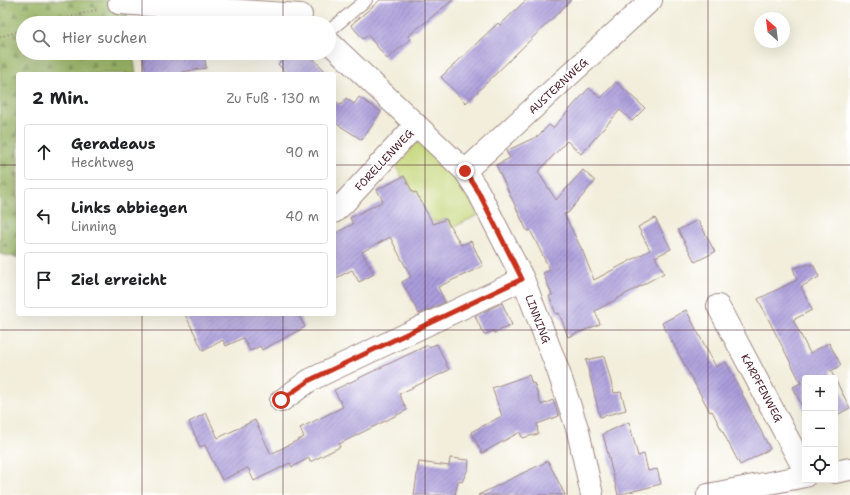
<!DOCTYPE html>
<html lang="de">
<meta charset="utf-8">
<style>
body{margin:0;font-family:"Shantell Sans",sans-serif;background:#f6f6f6;color:#202124}
.controls{position:absolute;right:12px;bottom:12px;display:grid;overflow:hidden;border-radius:4px;box-shadow:0 4px 16px #0002}
.controls button{width:36px;height:36px;display:grid;place-items:center;padding:0;border:0;border-bottom:1px solid #e0e0e0;background:#fff;color:#202124;font:20px sans-serif}
.compass{position:absolute;left:754px;top:12px;width:36px;height:36px;border-radius:50%;background:#fff;box-shadow:0 4px 16px #0002;rotate:332deg}
.stop{position:absolute;width:12px;height:12px;margin:-9px;border:3px solid #c8321e;border-radius:50%;background:#fff}
.stop.end{background:#c8321e;border-color:#fff;box-shadow:0 1px 4px #0008}
.list{margin:0;padding:0;list-style:none}
h2{display:flex;justify-content:space-between;align-items:center;height:52px;margin:0;padding:0 16px;font-size:17px}
h2 small{font-size:13px;font-weight:400;color:#757577}
.list li{display:grid;grid-template-columns:26px 1fr auto;gap:12px;align-items:center;box-sizing:border-box;height:56px;margin:0 8px 8px;padding:0 8px;border:1px solid #e0e0e0;border-radius:4px}
.list b{display:block;font-size:15px;white-space:nowrap}
.list p{margin:0;font-size:13px;white-space:nowrap;color:#757577}
.list em{font-size:13px;font-style:normal;color:#757577}
.icon{flex:none;width:22px;height:22px;fill:none;stroke:currentColor;stroke-width:2;stroke-linecap:round;stroke-linejoin:round}
.map{position:relative;flex:none;width:850px;height:495px;overflow:hidden}
.search{position:absolute;background:#fff;box-shadow:0 4px 16px #0002;left:16px;top:16px;width:320px;height:44px;display:flex;align-items:center;gap:10px;box-sizing:border-box;padding:0 14px;border-radius:22px;color:#757577;font-size:15px}
.panel{position:absolute;background:#fff;box-shadow:0 4px 16px #0002;left:16px;top:72px;width:320px;height:244px;border-radius:4px}
.map>svg:first-child{display:block}
.forest{fill:url(#forest-firs);stroke:#726a4a}
.garden{fill:#c4d578;stroke:#877a52}
.building{fill:url(#building-hatch)}
.lines{fill:none;stroke-linecap:round;stroke-linejoin:round}
.lane-casing{stroke:#9e8683;stroke-width:14}
.street-casing{stroke:#9e8683;stroke-width:24}
.path{stroke:#9e8683;stroke-width:2.5;stroke-dasharray:1 3;stroke-linecap:butt}
.lane{stroke:#fff;stroke-width:12}
.street{stroke:#fff;stroke-width:22}
.route{stroke:#c8321e;stroke-width:5}
.grid{fill:none;stroke:#4a1f2b;stroke-width:1;stroke-opacity:0.55}
.labels{text-anchor:middle;stroke-width:4;stroke-linejoin:round;paint-order:stroke}
.street-label{font-size:11px;fill:#4a1f2b;stroke:#fff}
</style>
<div class="map">
<svg width="850" height="495" viewBox="0 0 850 495">
<defs>
<pattern id="forest-firs" width="22" height="20" patternUnits="userSpaceOnUse"><rect width="22" height="20" fill="#9bb668"/><path d="M5 1l3.5 6h-7zM16 11l3.5 6h-7z" fill="#809356"/></pattern>
<pattern id="building-hatch" width="6" height="6" patternUnits="userSpaceOnUse"><rect width="6" height="6" fill="#aa9cda"/><path d="M-1 1l2-2M0 6l6-6M5 7l2-2" fill="none" stroke="#8c7fb1"/></pattern>
</defs>
<rect width="100%" height="100%" fill="#fff"/>
<filter id="ink" filterUnits="userSpaceOnUse"><feTurbulence type="fractalNoise" baseFrequency=".025" numOctaves="2"/><feDisplacementMap in="SourceGraphic" scale="8" xChannelSelector="R" yChannelSelector="G"/><feConvolveMatrix kernelMatrix="1 2 1 2 8 2 1 2 1" color-interpolation-filters="sRGB"/></filter>
<filter id="wash" filterUnits="userSpaceOnUse"><feTurbulence type="fractalNoise" baseFrequency=".012" numOctaves="4" result="noise"/><feDisplacementMap in="SourceGraphic" scale="16" xChannelSelector="R" yChannelSelector="G"/><feGaussianBlur stdDeviation="0.9" result="paint"/><feColorMatrix in="noise" values="0 0 0 0 0 0 0 0 0 0 0 0 0 0 0 0 0 1.4 0 .05"/><feComposite in="paint" operator="in"/></filter>
<g filter="url(#wash)">
<rect width="100%" height="100%" fill="#f2eedb"/>
<path class="forest" d="M0,0H125L129,23H23V53H133L136,74H18V258L0,254Z"/>
<path class="garden" d="M418,142L461,182L478,215L452,228L446,219L438,222L427,220L416,192L413,193L405,177L402,178L392,159L398,152Z"/>
<g id="blocks">
<path class="building" d="M380,0H453L408,36L411,39L387,59L368,35L363,39L351,25Z
M526,0H571L466,103L441,77L498,23L500,25Z
M143,53H204L206,68L182,72V74H146Z
M290,53H308L328,74H287L278,64Z
M616,82L645,108L632,121L620,110L581,154L567,141L538,172L556,200L583,170L595,181L568,213L564,214L583,252L594,280L650,250L638,227L655,218L671,249L655,257L664,273L595,311L600,324L568,337L559,313L556,314L549,296L552,295L543,273L550,270L530,230L527,231L496,165L510,158L506,151L538,136L549,125L553,128L589,88L601,98Z
M359,97L381,112L362,140L334,122V101L341,105L346,98L354,104Z
M404,176L413,193L416,192L433,224L446,219L461,245L471,241L483,266L438,287L445,302L419,314L402,282L411,277L390,237L362,252L374,274L359,282L352,270L334,279V234L353,224L350,218L383,201L377,190Z
M698,220L715,252L695,262L678,230Z
M813,264L819,277L801,287L812,310L793,320L810,353L829,343L841,365L831,371L850,408L835,416V378H805V412L793,387L801,383L758,299L797,280L793,268Z
M502,303L512,325L494,333L493,331L484,335L475,316Z
M686,310L716,367L726,362L770,449L740,465L712,411L710,412L662,323Z
M185,314H298L305,327L262,350L260,346L250,351L243,338L226,346L223,340L203,351Z
M437,344L449,370L399,394L407,410L339,444L340,447L310,462L309,458L292,467L290,463L254,481L248,468L222,480L205,445L200,447L189,422L206,413L218,438L255,420L271,454L304,437L300,428L343,407L334,390L428,345L429,347Z
M604,356L614,393L621,392L626,410L600,417L586,360Z
M529,375L532,384L534,383L541,405L553,400L559,416L537,424L538,434L522,438L520,432L482,453L471,432L502,416L492,388Z
M629,422L638,456L644,454L648,471L657,469L661,484L618,495L603,434Z
M450,458L469,460L468,469L462,482L458,481L455,495H414L419,462L449,466Z
M548,461L565,495H478Z"/>
</g>
</g>
<g filter="url(#ink)">
<use href="#blocks" fill-opacity="0" stroke="#9e8683" stroke-width="1"/>
<g class="lines">
<defs>
<path id="lane" d="M329,31L366,0"/>
<path id="street" d="M119,3L301,15
M329,42L465,171L478,191L523,279L558,370L578,431L592,495
M465,171L651,0
M334,212L344,203L416,125
M718,306L805,471
M281,401L310,380L523,279
M835,472L850,469
M708,495L805,476"/>
</defs>
<use href="#lane" class="lane-casing"/>
<use href="#street" class="street-casing"/>
<path class="path" d="M49,23L99,9
M0,37L23,30"/>
<use href="#lane" class="lane"/>
<use href="#street" class="street"/>
</g>
</g>
<g class="lines" filter="url(#ink)">
<path class="route" d="M281,400L310,380L522,279L478,191L465,171"/>
</g>
<path class="grid" d="M142,0V23M283,0V23M425,0V495M567,0V495M708,0V495M142,53V74M283,53V74M0,165H18M334,165H850M142,314V495M283,314V495M0,330H850"/>
<g class="labels">
<g class="street-label">
<text transform="translate(558 86) rotate(-43)" y="4">AUSTERNWEG</text>
<text transform="translate(384 160) rotate(-47)" y="4">FORELLENWEG</text>
<text transform="translate(538 319) rotate(69)" y="4">LINNING</text>
<text transform="translate(762 388) rotate(62)" y="4">KARPFENWEG</text>
</g>
</g>
</svg>
<div class="controls">
<button>+</button>
<button>−</button>
<button><svg class="icon" aria-label="locate" viewBox="0 0 24 24"><circle cx="12" cy="12" r="6"/><path d="M12 2v4M12 18v4M2 12h4M18 12h4"/></svg></button>
</div>
<svg class="compass" viewBox="-18 -18 36 36"><path d="M0-13l5 13h-10z" fill="#e53935"/><path d="M0 13l5-13h-10z" fill="#757577"/></svg>
<div class="stop" style="left:281px;top:400px"></div>
<div class="stop end" style="left:465px;top:171px"></div>
<div class="search"><svg class="icon" aria-label="search" viewBox="0 0 24 24"><circle cx="10" cy="10" r="6"/><path d="M15 15l6 6"/></svg>Hier suchen</div>
<section class="panel">
<h2>2 Min.<small>Zu Fuß · 130 m</small></h2>
<ul class="list">
<li><svg class="icon" aria-label="ahead" viewBox="0 0 24 24"><path d="M12 20V5M6 11l6-6 6 6"/></svg><div><b>Geradeaus</b><p>Hechtweg</p></div><em>90 m</em></li>
<li><svg class="icon" aria-label="left" viewBox="0 0 24 24"><path d="M17 20v-9H6M10 6l-5 5 5 5"/></svg><div><b>Links abbiegen</b><p>Linning</p></div><em>40 m</em></li>
<li><svg class="icon" aria-label="arrive" viewBox="0 0 24 24"><path d="M6 21V4h12l-3 4 3 4H6"/></svg><div><b>Ziel erreicht</b></div></li>
</ul>
</section>
</div>
